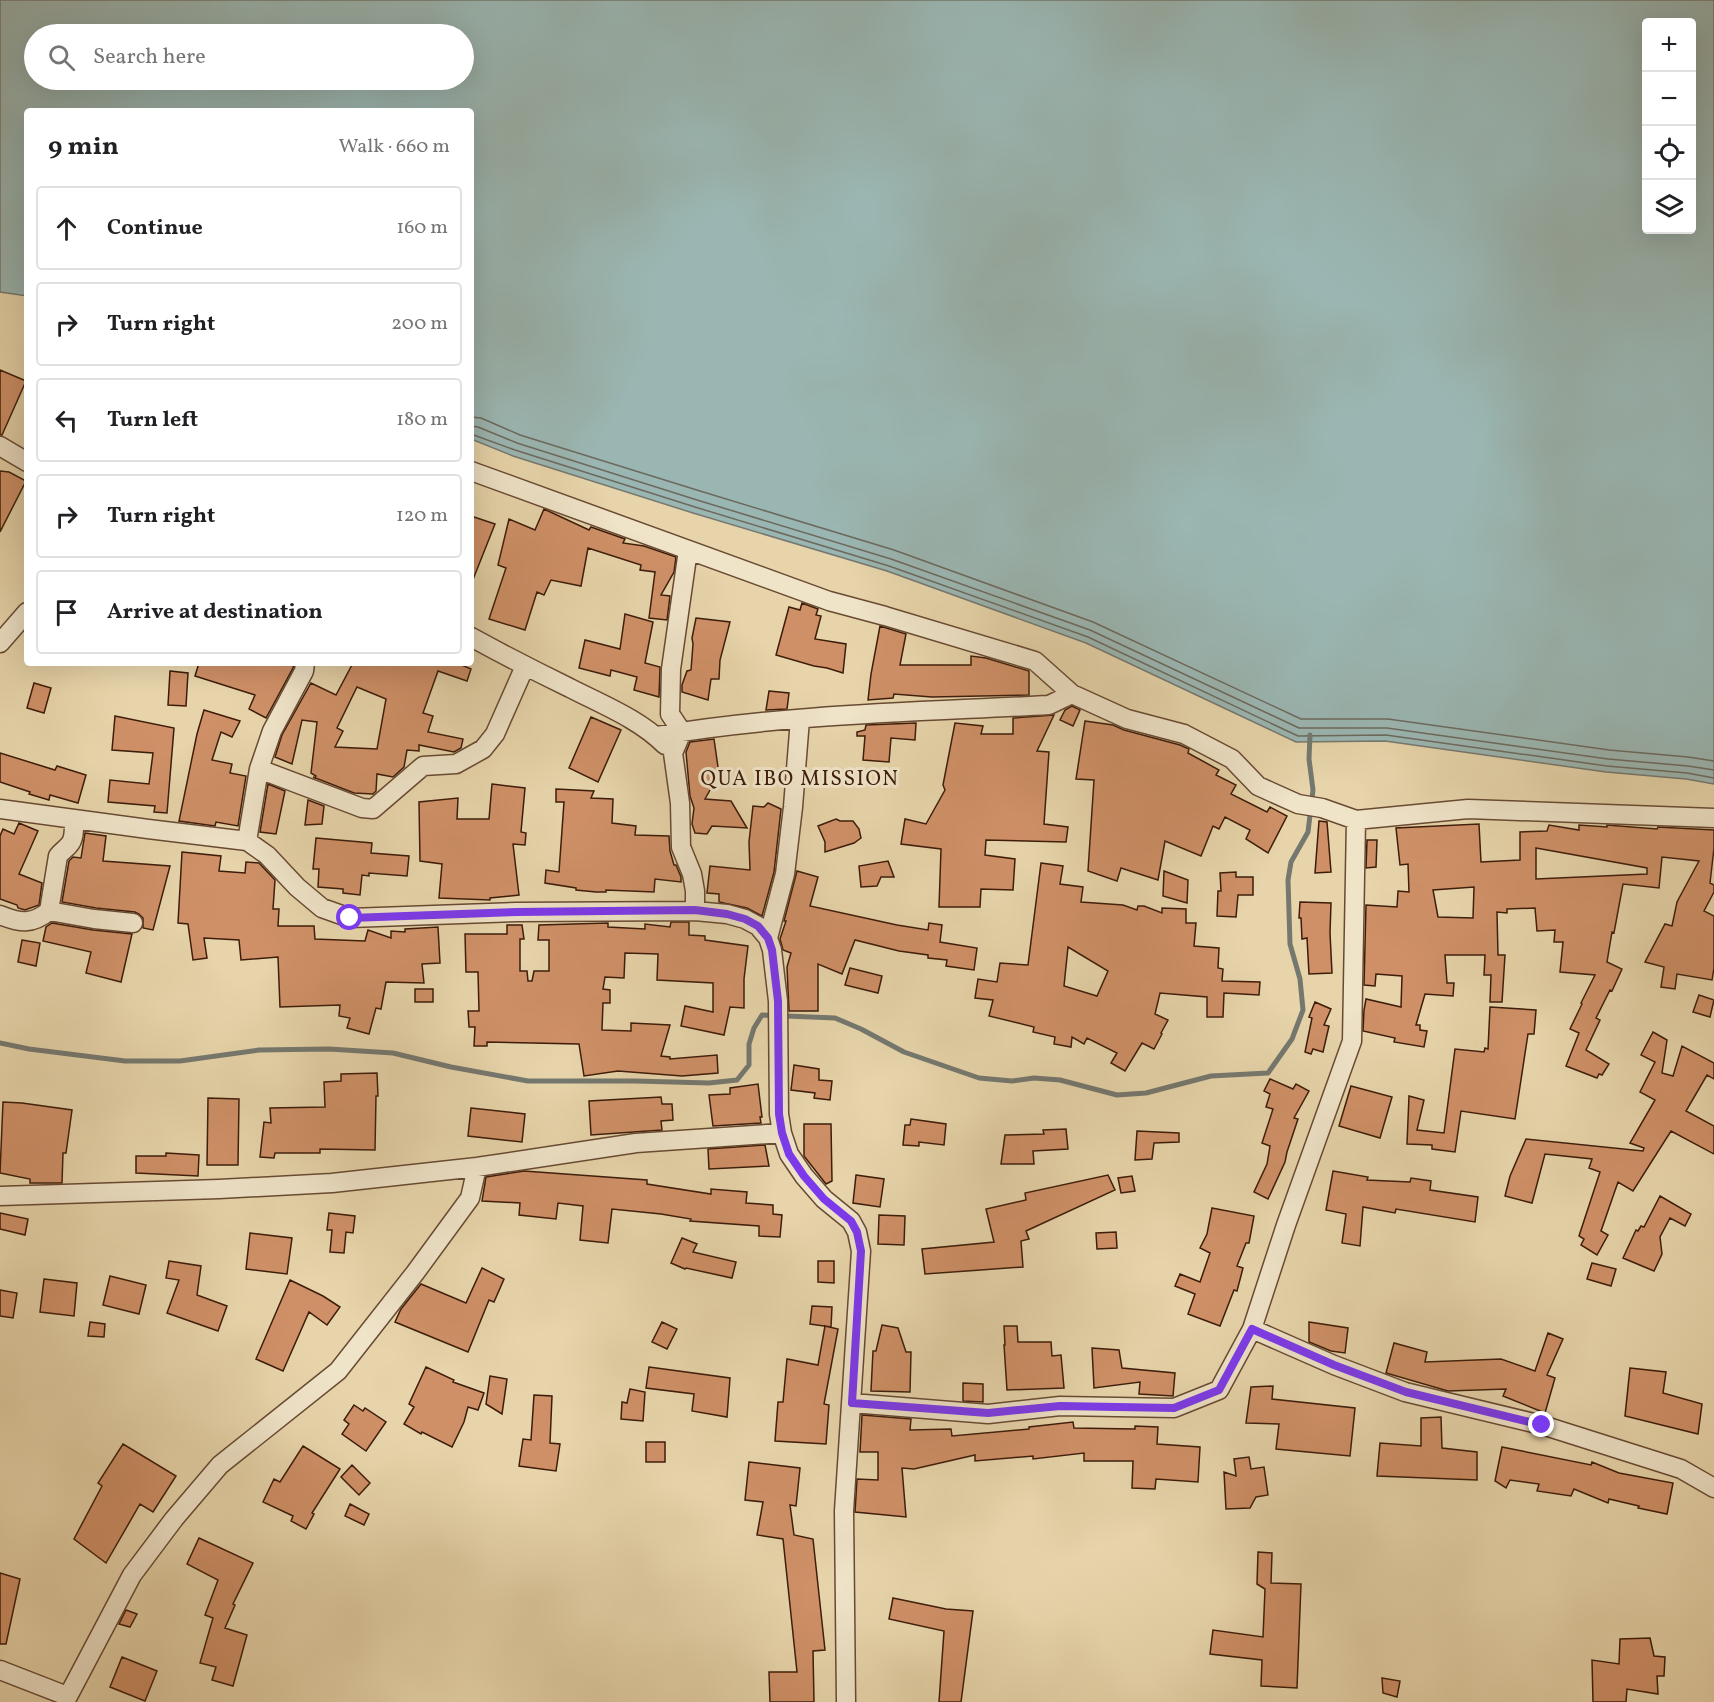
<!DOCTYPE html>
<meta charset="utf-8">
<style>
body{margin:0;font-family:Vollkorn,serif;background:#f2f2f2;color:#202124}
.controls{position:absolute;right:18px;top:18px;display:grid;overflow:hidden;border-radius:6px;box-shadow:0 6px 24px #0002}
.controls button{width:54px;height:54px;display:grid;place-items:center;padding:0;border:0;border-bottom:2px solid #e0e0e0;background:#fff;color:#202124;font:30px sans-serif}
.stop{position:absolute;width:18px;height:18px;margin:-14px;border:4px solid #7c3aed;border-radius:50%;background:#fff}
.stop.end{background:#7c3aed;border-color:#fff;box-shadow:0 2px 6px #0008}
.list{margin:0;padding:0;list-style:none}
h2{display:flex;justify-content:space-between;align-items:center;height:78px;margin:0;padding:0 24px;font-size:26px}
h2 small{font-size:20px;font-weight:400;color:#757577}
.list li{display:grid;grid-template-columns:39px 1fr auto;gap:18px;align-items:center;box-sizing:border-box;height:84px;margin:0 12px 12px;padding:0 12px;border:2px solid #e0e0e0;border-radius:6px}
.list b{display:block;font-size:22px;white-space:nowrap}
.list em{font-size:20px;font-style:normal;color:#757577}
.icon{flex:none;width:33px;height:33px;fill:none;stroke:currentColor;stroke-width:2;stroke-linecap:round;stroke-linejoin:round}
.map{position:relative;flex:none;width:1714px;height:1702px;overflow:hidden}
.search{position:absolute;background:#fff;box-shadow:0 6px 24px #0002;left:24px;top:24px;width:450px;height:66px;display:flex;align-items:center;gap:15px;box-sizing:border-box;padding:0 21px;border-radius:33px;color:#757577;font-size:22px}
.panel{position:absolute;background:#fff;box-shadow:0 6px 24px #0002;left:24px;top:108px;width:450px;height:558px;border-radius:6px}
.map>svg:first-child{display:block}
.water{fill:#9ab6b2;stroke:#75786f;stroke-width:1.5;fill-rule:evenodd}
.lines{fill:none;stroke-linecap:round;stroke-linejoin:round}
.shore{stroke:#6c695e;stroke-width:1.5}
.stream{stroke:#75786f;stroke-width:5}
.building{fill:#cf9067;stroke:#3d1c0a;stroke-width:1.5;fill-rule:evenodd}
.street-casing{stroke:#684a32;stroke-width:21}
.street{stroke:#efe3c8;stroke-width:18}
.route{stroke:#7c3aed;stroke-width:8}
.labels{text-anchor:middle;stroke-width:6;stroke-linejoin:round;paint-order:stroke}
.quarter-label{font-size:21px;letter-spacing:1.5px;fill:#3d1c0a;stroke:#efe3c8}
</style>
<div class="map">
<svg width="1714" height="1702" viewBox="0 0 1714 1702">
<rect width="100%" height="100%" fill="#e7d4aa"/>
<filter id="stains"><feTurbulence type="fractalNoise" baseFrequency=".00333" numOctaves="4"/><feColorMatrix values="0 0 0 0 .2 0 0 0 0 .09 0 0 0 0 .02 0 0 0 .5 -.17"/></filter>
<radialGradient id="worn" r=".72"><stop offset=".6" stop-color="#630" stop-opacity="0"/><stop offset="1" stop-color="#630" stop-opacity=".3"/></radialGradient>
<path class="water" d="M0,0H1714V784L1686,779L1606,772L1385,741L1296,742L1086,643L887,571L693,513L513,456L471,439V111H27V296L0,292ZM1646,22H1692V230H1646ZM34,34H464V80H34Z"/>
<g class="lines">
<path class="shore" d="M471,417L481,418L520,435L700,491L894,550L1093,622L1301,719H1388L1609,750L1688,757L1714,761
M471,426L478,427L517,443L697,500L891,559L1090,630L1299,728H1387L1608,759L1688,766L1714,770
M471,434L515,450L695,507L889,566L1088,637L1298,736L1386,735L1607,766L1687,773L1714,778"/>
<path class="stream" d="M0,1043L29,1049L125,1061H180L259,1050L329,1049L393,1053L451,1067L528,1081H636L709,1083L737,1080L749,1065V1044L754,1028L762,1015L835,1018L861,1029L904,1052L979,1078L1012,1081L1034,1078L1060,1080L1117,1095L1146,1093L1211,1076L1268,1073L1292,1039L1303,1010L1300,979L1290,944L1288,880L1291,862L1308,832L1313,790L1309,759L1310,735"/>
</g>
<path class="building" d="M0,370L26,381L2,435H0Z
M0,471L9,472L26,481L0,532Z
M544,509L589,530L591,527L625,539L623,543L644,546L676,557L674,572L661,595L670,596L667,620L649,618L655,572L640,570L641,565L588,548L581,586L551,580L544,595L537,592L525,630L489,619L506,568L498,565L509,519L535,530Z
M471,516L495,524L472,582H471Z
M802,603L818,609L816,615L821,616L815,639L846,644L843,673L827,668L814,666L776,655L789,607L800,610Z
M625,614L653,622L645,663L660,667L659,697L634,690L637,677L611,670L610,676L579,668L585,640L620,649Z
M696,618L730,622L720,660L719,679H711L708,700L682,692V685L687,671L691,670L693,644L692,638Z
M880,626L906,634L900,665H971V656L986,658L1029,671V695L932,697L894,694L893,698L868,700L871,674Z
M199,663H294L293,668L266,718L249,709L255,695L195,676Z
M353,663H457L471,669L467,681L438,671L423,713L433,716L428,732L463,739L461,748L454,752L419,745V751L407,750L404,767L393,777L377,774L376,791L373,794L354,793L313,777L315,778L316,776L311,773L317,722L302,720L292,764L275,757L282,735L311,683L336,695ZM357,687L386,699L377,749L335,747L343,731L337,728Z
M170,671L188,673L186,706L168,705Z
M34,683L51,688L44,713L27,708Z
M769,691L789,693L787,709L766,710Z
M1072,706L1080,710L1073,726L1060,720L1065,710Z
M204,710L240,721L232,737L221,732L212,760L232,764L230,773L246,776L238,826L216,822L215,826L179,821L197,734Z
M1054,715L1037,751L1049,752L1044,824L1068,827L1066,842L986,840L985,855L1015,859L1013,890L981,889L980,907H939L941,849L901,844L905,819L926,824L945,790L943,785L955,723L983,726L981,734H1013V718Z
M115,716L174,728L167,813L154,812L155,806L108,802L110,780L149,784L153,753L112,750Z
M591,717L621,730L598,782L569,768Z
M1085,721L1113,725L1124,730L1180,745L1189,749L1188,753L1219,770L1216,775L1236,785L1231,794L1267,812L1270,807L1287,816L1268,853L1246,839L1250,830L1225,817L1219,829L1213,826L1201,856L1165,841L1158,880L1121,868L1117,881L1088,871L1094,780L1076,779Z
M916,723L915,740L891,738L889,762L863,760L865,736H857V732L865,730L866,725Z
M714,739L719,774L705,799L731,801L747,828L712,826L707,834L695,833L692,824L694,808L690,796L686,752L690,742Z
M0,753L55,770L57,766L86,775L78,803L50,795L49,800L29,794L30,792L0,782Z
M268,784L285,791L276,834L260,832Z
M492,784L525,788L521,832L526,833L525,845L513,844L519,895L490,898V900L439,898L442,864L420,861L419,802L458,798L457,819H489Z
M556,789L594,791L591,798L613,799L612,823L636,826L635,835L669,836L670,851L674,865H676L681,877V882L655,879L654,892L606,890V892H596L576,890V888L545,883L546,870L559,872L564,802H556Z
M308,800L324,806L322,824L305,825Z
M768,803L781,809L774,872L762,916L747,908L719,902V894L707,893L710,866L750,870L749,842L753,806L764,807Z
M836,819L840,821H853L859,829L861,838L854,843L825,852V842L818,826Z
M1319,821L1327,822L1331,872L1315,873Z
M19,823L38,831L19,874L42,883L39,905L25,910L18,908L17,905L0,899V836L3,829L14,834Z
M1479,824L1481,862L1520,860V832L1547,831L1549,825L1579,830V825L1607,827V825L1619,826L1657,829L1658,827L1714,830V848L1710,883L1714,885V892L1704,911L1714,916V968L1712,980L1677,974L1675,989L1661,987L1664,967L1645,962L1665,924L1672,926L1677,902L1699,861L1662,857L1659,888L1623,884L1614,933L1612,932L1607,962L1622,969L1612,991L1610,990L1596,1018L1600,1020L1586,1050L1609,1064L1602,1075L1599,1074L1597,1078L1566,1066L1579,1033L1570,1029L1582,1004L1581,1003L1595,975L1560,972L1563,942H1554L1555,930L1537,931L1535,908L1507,909V913L1497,912L1498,955H1505L1502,1002H1490L1491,975H1484L1485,955H1445L1447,983H1454L1453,996L1425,994L1416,1025H1420V1030L1427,1031L1424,1047L1394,1042L1395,1038L1363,1031L1364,1010L1366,999L1401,1007L1402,976L1376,974L1375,986L1364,985L1366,905L1397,907L1398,891L1409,892L1408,864L1400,865L1396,828ZM1536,848L1647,868V874L1536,879ZM1474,887L1473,918L1438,917L1433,890Z
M85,833L106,836L103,861L170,866L153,930L143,928V918L139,914L135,912L96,908L62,902L69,861L73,857L81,858Z
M316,838L372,843L371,853L409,856L407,876L369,873V876L362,875L360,895L343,893V889L318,887L319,869H313Z
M1367,840H1377L1376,867L1366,868Z
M182,852L221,856L219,871L245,873L246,862L259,863L275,880L273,909H279L278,926H314L315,939L365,941L368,930L391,938V931L405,932V929L438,927L440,963L422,964L424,983L386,982L381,1009L376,1008L369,1034L347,1028L350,1018L339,1016L340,1005L280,1007L278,957L241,960L239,940L204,938L207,958L193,960L188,924L178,923Z
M888,861L894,877H881L877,886L861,887L859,866Z
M1041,863L1063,866L1060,884L1083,887L1081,902L1123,905L1137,910L1138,906H1144L1162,913V908L1186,909V923H1196L1194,946L1219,948L1218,968L1223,969L1222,981L1260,982L1259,995L1224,993L1223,1017H1207V997L1160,993L1155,1014L1168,1020L1161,1033L1162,1034L1154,1049L1142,1043L1125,1071L1111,1063L1117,1053L1087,1038L1084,1044L1072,1037L1071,1047L1054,1044L1055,1037L1033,1032L1034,1027L989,1016L993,1000L975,998L978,979L997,982L1000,963L1028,965ZM1068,947L1108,971L1097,996L1064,986Z
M797,871L818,877L810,906L897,925L928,930L929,923L942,925L940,942L977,948L974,970L946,966L947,960L928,958V955L899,951L855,940L842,974L818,964V1011H789L787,967L791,953L783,950L780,939L786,921H784Z
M1164,871L1188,880L1187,903L1163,896Z
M1236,872V877H1253V895H1238L1236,917L1217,916L1218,891H1221L1220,873Z
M1300,902L1331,903L1330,933L1332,973L1309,974L1307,938L1302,939L1301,918H1299Z
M671,922H689V935L705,936V940L748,946L744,979V1008L730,1007L724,1035L681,1026L685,1006L713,1012V983L657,980L658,954L625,953L624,978L605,977L603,989L610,990V1003H603L602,1030L631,1031V1023L670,1025L661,1056L670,1057V1059L717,1055L718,1073L682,1076L618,1071L584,1076L579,1044L487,1042V1046H474L475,1027H469L468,1011H479L478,972H466L465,934H507V925H522L524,939H520V971H527L528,981H532L534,971H549V940H538L539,925L608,923V927L645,929V924L670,927Z
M52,923L93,930L132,934L121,982L86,973L91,952L43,941L46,927Z
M22,940L40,943L36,966L18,962Z
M850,968L882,976L878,993L845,985Z
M415,989H433V1002H415Z
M1699,995L1714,1000L1710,1017L1693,1012Z
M1315,1002L1331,1009L1324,1025L1329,1026L1323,1052L1313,1049L1311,1054L1305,1052L1312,1018L1309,1017Z
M1490,1007L1536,1010L1534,1034H1528L1515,1119L1461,1111L1455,1152L1432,1149V1145L1407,1144L1409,1096L1424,1100L1417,1130L1444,1133L1455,1049L1484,1052L1485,1048L1488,1049Z
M1653,1032L1667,1040L1662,1073L1673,1076L1682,1046L1714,1063V1079L1707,1075L1686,1111L1714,1126V1154L1671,1131L1633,1191L1618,1182L1601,1231L1608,1235L1597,1255L1581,1245L1584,1239L1579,1236L1600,1172L1589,1168L1592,1159L1545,1154L1532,1203L1505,1196L1510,1176L1526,1139L1643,1151L1644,1148L1630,1143L1655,1100L1640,1092L1655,1062L1641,1055Z
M794,1065L819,1069V1080L832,1081L830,1100L814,1098L815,1093L791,1090Z
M377,1073L378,1096H376L375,1150L320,1149V1153H275L274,1158L260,1157L264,1122L271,1123L270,1108L325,1107L324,1082L341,1081V1074Z
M1270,1079L1293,1089L1296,1084L1309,1091L1294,1118L1298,1119L1287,1152L1285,1162L1268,1199L1254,1192L1267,1164L1270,1146L1262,1143L1273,1109L1266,1107L1270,1094L1264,1091Z
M758,1084L762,1117H760L761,1123L713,1126L709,1095L730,1094V1088Z
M1351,1086L1392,1097L1380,1138L1339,1126Z
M661,1097L662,1104H672L673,1120L661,1121L662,1130L591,1135L589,1101Z
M208,1098L239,1099L238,1165H207Z
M3,1102L22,1103L72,1110L66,1153H63L62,1183H30V1179L0,1173Z
M471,1108L525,1114L522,1142L468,1136Z
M911,1119L946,1124L944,1145L919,1142V1146L903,1145L905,1125H910Z
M804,1124H831L832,1181L826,1184L804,1156Z
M1066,1129L1068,1149L1033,1151L1034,1164H1001L1005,1135L1044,1134L1043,1130Z
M1137,1131L1179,1133V1142L1154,1143L1152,1159L1135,1160Z
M765,1145L769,1166L709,1169L708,1149Z
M166,1153L199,1155L198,1176L136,1173V1156H166Z
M524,1171L647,1180V1184L711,1194V1189L747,1192L746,1203L773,1205V1214L782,1215L780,1237L759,1236V1226L690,1221L691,1219L661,1214L612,1209L608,1243L580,1240L583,1206L558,1203L556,1219L519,1215L520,1203L482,1201L486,1177Z
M1333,1171L1368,1177L1367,1180L1410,1182L1411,1178L1431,1181L1430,1190L1478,1197L1475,1222L1396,1209L1395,1213L1363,1207L1360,1246L1342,1243L1346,1214L1326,1210Z
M856,1175L884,1179L880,1207L853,1203Z
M1108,1175L1115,1190L1026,1231L1029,1239L1021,1241L1023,1267L925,1274L922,1249L994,1242L986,1209L1026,1200L1025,1193Z
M1132,1176L1135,1191L1121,1193L1118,1178Z
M1660,1196L1691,1214L1685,1226L1670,1218L1660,1237L1662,1254L1654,1271L1623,1258L1636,1230L1638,1231L1641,1226L1644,1227Z
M1212,1208L1254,1216L1249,1243H1246L1237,1266L1243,1268L1237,1291L1234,1290L1220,1326L1188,1314L1195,1294L1175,1286L1180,1274L1200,1282L1210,1253L1200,1248L1207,1234Z
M0,1213L28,1219L25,1235L0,1229Z
M329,1213L355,1216L353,1233L346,1232L344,1253L330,1252L332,1230H327Z
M879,1215L905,1216L904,1245L878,1244Z
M1116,1232L1117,1248L1097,1249L1096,1233Z
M250,1233L292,1238L287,1274L246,1269Z
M682,1238L697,1244L693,1252L736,1262L732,1278L686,1268L685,1269L671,1263Z
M169,1261L201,1266L197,1295L227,1306L218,1331L167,1313L179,1280L166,1278Z
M818,1261H834V1283L818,1282Z
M1592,1263L1616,1269L1611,1286L1587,1279Z
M482,1268L504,1279L494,1302L489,1300L468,1352L395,1322L401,1309L421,1284L466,1303Z
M110,1276L146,1285L139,1314L103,1305Z
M44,1279L77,1283L74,1316L40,1312Z
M290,1280L323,1296L340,1307L327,1325L309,1312L283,1371L256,1359Z
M0,1290L17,1293L13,1318L0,1316Z
M812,1306L832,1307L831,1327L810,1324Z
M90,1322L105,1324L104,1337L88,1336Z
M662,1322L677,1329L667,1349L652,1342Z
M1309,1322L1348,1328L1345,1353L1331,1351L1309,1342Z
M882,1325L898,1328L906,1352H911L910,1392L871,1391L873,1351H876Z
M825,1326L838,1329L824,1404L829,1405L826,1444L775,1441L778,1402H783L787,1359L818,1365Z
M1004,1326H1017L1018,1342H1051L1052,1356L1061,1355L1064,1388L1007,1390L1004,1345H1005Z
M1548,1333L1563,1339L1547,1375L1555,1378L1545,1413L1503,1396L1506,1389L1448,1391L1386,1373L1394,1343L1427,1352L1425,1362L1501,1359L1535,1371Z
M1092,1348L1119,1350L1122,1368L1175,1373L1173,1396L1139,1394L1140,1382L1094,1388Z
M426,1367L454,1380L453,1382L484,1393L478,1410L468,1407L464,1422L452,1447L422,1432L421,1434L404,1424L414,1407L409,1404Z
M649,1367L730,1378L727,1417L692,1411L694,1394L646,1388Z
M1630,1368L1666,1372L1663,1393L1702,1404L1698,1434L1625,1416Z
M490,1376L507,1379L502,1414L486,1404Z
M963,1383L983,1384V1402L963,1401Z
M1273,1386L1272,1399L1355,1408L1350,1456L1276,1449L1279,1424L1246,1423L1251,1387Z
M630,1389L645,1392L643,1421L621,1419L622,1402L627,1403Z
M534,1395L552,1396L550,1443L560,1444L556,1471L519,1466L523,1439L531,1440Z
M354,1405L363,1411L365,1408L386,1422L366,1451L342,1434L349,1424L344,1420Z
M862,1415L911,1419L910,1430L951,1429L952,1436L1029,1429V1427L1073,1422L1074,1428L1135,1429V1426L1158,1427L1157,1444L1200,1447L1198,1482L1156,1479L1155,1489L1132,1488L1133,1461H1084V1453L1033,1459V1456L975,1461V1455L914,1469L902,1468L906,1517L855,1512L857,1479L878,1480V1452H860Z
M1441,1417L1442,1448L1477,1452V1480L1377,1476L1380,1443L1421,1446V1418Z
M646,1442H665V1462H646Z
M123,1444L176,1476L153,1512L140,1504L106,1563L74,1539L102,1486L98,1483Z
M303,1446L340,1469L312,1513L314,1514L306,1529L291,1521L293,1516L263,1502L274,1479L280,1482Z
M1502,1447L1591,1465L1592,1462L1619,1473L1673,1483L1667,1514L1638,1508L1639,1506L1609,1499L1608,1503L1574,1489L1571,1496L1537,1491L1539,1484L1510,1480L1506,1488L1495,1481Z
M1249,1457L1251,1469L1264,1467L1268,1495L1256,1497L1250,1508L1226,1509L1224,1472L1236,1476L1234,1459Z
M749,1462L800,1468L796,1506L790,1505L794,1535L813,1539L825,1650L813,1651L814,1702H770L769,1672H797L783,1539L757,1535L763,1502L745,1500Z
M352,1465L370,1483L359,1495L341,1477Z
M350,1504L369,1514L364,1525L345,1516Z
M199,1538L253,1563L233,1604L235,1605L225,1628L247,1635L233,1686L212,1680L216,1667L200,1663L213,1618L205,1615L218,1580L187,1564Z
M1258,1552L1272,1553L1271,1583L1301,1584L1297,1688L1261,1686L1262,1660L1210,1654L1213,1630L1263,1637L1265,1589L1257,1584Z
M0,1573L20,1579L6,1644H0Z
M893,1598L946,1609L973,1611L961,1702H939L944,1631L889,1619Z
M126,1610L137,1614L130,1627L119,1624Z
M1650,1638L1654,1656L1665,1657L1664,1676H1657L1658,1694L1627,1689L1626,1702H1593L1592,1660L1619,1664L1620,1639Z
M122,1657L157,1671L145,1701L110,1687Z
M1382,1678L1400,1681L1397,1697L1383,1693Z"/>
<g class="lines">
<defs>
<path id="street" d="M0,446L27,462
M471,471L829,601L885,616L1035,661L1072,694L1127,719L1184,734L1232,759L1258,786L1298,804L1322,808L1356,820
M688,550L671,669L670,714L682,732L673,753L680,803L681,847L692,874L695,891V911
M471,637C504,655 537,672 570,688C603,705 639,719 665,745
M0,643L27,612
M656,736C786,714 919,712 1049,705L1072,694
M259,769L362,808L373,809L423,766L456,764L483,749L495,734L525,666
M0,809L148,829L247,841L267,855L297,887L322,908L350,918L517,912L695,911L727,914L745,919L758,926L768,938L772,950L778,1001L779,1114L782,1133L789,1154L804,1176L824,1199L851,1221L857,1232L861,1251L844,1511L846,1702
M74,819C74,827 75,839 69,845C66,849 62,851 58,856L49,911L94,919L133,923
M247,841L259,769L272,731L304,671L305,663
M0,915C20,923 32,925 49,911
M768,938L785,874L793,807L800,719
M0,1196L219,1189L332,1183L477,1167L636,1143L782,1133
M1252,1329L1334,1365L1405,1392L1542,1425L1681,1469L1714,1488
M852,1403L988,1414L1060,1406L1174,1408L1219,1390L1252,1329L1286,1225L1352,1041L1356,820L1468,809L1714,818
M0,1670L67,1696
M65,1702L132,1575L174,1519L220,1465L338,1371L415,1273L470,1198L477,1167"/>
</defs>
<use href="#street" class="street-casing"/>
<use href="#street" class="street"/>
</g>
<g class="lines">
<path class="route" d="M350,918L517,912L695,910L727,914L745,919L758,926L768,938L772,950L778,1001L779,1114L782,1133L789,1154L804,1176L824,1199L851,1221L857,1232L861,1251L852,1403L988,1413L1060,1406L1174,1408L1219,1390L1252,1329L1334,1365L1406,1392L1542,1425"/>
</g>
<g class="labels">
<g class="quarter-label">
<text x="800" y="785">QUA IBO MISSION</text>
</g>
</g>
<rect width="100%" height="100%" filter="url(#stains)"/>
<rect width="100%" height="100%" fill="url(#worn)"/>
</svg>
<div class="controls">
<button>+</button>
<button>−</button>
<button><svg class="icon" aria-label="locate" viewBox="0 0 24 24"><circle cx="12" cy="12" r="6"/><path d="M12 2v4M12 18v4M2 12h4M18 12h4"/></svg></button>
<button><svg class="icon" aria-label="layers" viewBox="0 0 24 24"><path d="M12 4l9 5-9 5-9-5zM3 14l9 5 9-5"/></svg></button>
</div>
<div class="stop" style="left:350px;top:918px"></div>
<div class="stop end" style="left:1542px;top:1425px"></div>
<div class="search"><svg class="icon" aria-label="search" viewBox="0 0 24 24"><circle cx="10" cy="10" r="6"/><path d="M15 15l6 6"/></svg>Search here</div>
<section class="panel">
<h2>9 min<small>Walk · 660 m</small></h2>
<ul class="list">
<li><svg class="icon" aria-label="ahead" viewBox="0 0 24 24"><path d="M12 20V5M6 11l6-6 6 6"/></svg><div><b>Continue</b></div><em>160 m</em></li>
<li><svg class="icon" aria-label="right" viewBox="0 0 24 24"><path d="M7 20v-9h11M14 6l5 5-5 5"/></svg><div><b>Turn right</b></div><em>200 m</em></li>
<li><svg class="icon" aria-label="left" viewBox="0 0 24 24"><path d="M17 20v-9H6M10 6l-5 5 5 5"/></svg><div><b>Turn left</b></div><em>180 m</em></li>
<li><svg class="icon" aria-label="right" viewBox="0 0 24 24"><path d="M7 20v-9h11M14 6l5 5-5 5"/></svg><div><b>Turn right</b></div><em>120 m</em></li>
<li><svg class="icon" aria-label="arrive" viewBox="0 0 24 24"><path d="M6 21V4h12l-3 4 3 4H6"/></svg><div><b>Arrive at destination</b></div></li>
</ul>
</section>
</div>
